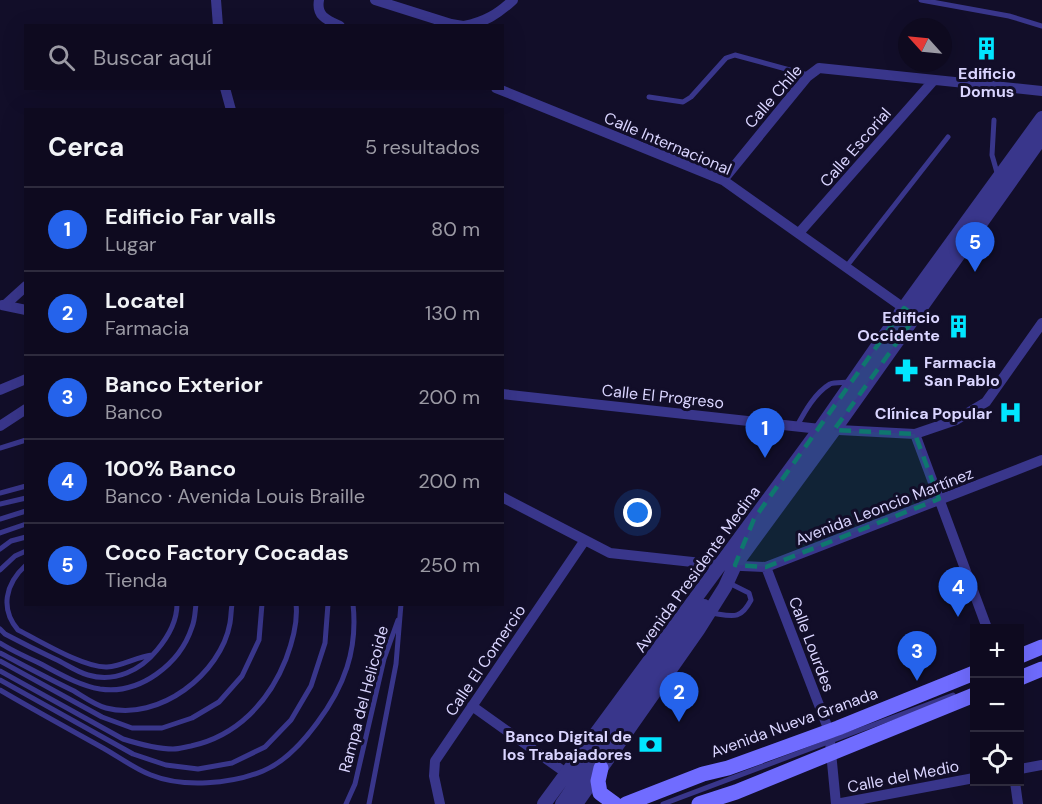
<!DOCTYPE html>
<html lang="es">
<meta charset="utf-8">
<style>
body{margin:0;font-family:"DM Sans",sans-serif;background:#1c182c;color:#f1f3f6}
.controls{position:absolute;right:18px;bottom:18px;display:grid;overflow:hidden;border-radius:0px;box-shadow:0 6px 24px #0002}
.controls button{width:54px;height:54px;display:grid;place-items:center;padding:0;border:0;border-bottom:2px solid #2e2b3d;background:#0e0a1f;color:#f1f3f6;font:30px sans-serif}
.compass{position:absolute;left:898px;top:18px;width:54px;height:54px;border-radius:50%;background:#0e0a1f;box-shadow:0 6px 24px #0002;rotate:297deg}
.you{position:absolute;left:638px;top:513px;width:21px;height:21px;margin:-15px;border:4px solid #fff;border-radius:50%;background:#1a73e8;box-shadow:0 0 0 9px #1a73e833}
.badge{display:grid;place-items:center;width:39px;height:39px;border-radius:50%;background:#2563eb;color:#fff;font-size:20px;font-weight:700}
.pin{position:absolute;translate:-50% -50px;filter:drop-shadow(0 2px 3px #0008)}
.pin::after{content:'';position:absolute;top:32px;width:21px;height:18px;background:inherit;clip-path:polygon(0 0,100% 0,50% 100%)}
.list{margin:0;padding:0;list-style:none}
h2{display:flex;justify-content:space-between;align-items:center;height:78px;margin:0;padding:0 24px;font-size:26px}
h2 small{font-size:20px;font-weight:400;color:#9b9aa4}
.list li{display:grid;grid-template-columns:39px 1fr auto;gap:18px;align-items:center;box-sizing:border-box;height:84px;padding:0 24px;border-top:2px solid #2e2b3d}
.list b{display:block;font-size:22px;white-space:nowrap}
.list p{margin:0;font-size:20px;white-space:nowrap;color:#9b9aa4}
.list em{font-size:20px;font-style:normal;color:#9b9aa4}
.icon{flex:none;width:33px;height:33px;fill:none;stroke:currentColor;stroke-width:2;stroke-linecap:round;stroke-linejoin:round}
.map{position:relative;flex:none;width:1042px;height:804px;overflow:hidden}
.search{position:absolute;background:#0e0a1f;box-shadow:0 6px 24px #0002;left:24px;top:24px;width:480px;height:66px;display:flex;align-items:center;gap:15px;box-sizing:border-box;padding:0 21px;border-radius:0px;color:#9b9aa4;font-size:22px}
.panel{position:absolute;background:#0e0a1f;box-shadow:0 6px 24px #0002;left:24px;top:108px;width:480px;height:498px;border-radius:0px}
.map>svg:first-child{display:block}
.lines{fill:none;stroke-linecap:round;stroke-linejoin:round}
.service{stroke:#39368b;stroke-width:5}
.minor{stroke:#39368b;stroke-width:10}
.tertiary{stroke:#39368b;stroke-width:14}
.secondary{stroke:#706cff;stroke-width:15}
.marked{fill:#0f766e;fill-opacity:0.2;stroke:#0f766e;stroke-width:4.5;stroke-dasharray:12 8;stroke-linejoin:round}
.labels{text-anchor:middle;stroke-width:6;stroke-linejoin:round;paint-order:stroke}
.poi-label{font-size:16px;font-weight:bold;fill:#dad5ff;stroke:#120e29;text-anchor:end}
.street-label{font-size:16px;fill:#dad5ff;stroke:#120e29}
</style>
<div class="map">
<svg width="1042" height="804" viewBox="0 0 1042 804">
<rect width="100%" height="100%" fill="#120e29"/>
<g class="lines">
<path class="service" d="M921,0L1009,16L1042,26
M649,97L683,102L691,97L726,58L735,55L808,75
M994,120L992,155L998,176
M846,267L948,137
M797,426C805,411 815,393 830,384C835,382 844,383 849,382
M0,448L26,440
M0,493L26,486
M0,504L26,498
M0,519L26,511
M0,533L26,524
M0,549L11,541L26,537
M26,565C5,584 0,609 18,630C40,641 84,668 107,667C123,666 136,657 152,655
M0,570L15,556L26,551
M711,613C732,616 740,621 751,600L749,593L729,583
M0,629L5,634C22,643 38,651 55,659C66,664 77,672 88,675C115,683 141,670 157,650C168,637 177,622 177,604
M0,643C11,650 24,656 37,662C57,672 77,685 100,689C140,695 180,664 192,627C195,620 195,612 196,604
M0,653C25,666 49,679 74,691C84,697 95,705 106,708C159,722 221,674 230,623C231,617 231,611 232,604
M0,661L102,717L132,728H162L192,718L219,702L242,676L259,640L262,604
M0,671L123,739C139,744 156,749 173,749C179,749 185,747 191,746C237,736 269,702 286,659C292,643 298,621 296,604
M0,680L133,754L166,765L198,769L232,763L265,747L291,720L311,686L325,643L328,604
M0,690C34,710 69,729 103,748C119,757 135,769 151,775C183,788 231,784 263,771C285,762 303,742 317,723C344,687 358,650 353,604
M346,804L355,784L384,659L398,620
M369,804L396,664L401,604
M663,804L953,695"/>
<path class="minor" d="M216,0L218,26
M319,0C316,16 327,20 340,26
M375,0L451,24L463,26
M464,26C485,22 498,14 513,0
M225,88L231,110
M496,88L723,180L908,311
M723,180L807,77L819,68L1042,91
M799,233L934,80
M2,305L26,310
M5,305L26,286
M0,390L26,379
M502,394L820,429L915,434L956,420L986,402L1042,323
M0,426L26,409
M915,434L987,628
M502,497L610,553L720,565L766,567L1042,460
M766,567L829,731L836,804
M472,706L566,773
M1020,769L1042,765
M1015,782L1018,804
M440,804L434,776L435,761L585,540
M836,804L974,778"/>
<path class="tertiary" d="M544,804L820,429L904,308L1042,118
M562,804L643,687L704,606
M576,804L698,630L725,587L735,565L834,430L1042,137"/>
<path class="secondary" d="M1020,656L1042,647
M1020,678L1042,669
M601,768L598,781L600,793L615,804
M626,804L703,774L728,768L838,728L974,673
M699,804L736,792L974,695"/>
</g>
<path class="marked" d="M904,308L916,316L834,430L915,434L939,499L766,567L735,565L754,519Z"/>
<defs>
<symbol id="building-bare" viewBox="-9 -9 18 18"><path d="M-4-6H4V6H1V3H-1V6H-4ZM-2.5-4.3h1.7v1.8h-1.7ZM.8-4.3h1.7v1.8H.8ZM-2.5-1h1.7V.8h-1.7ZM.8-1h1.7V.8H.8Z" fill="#01e6ff" stroke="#120e29" stroke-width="2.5" paint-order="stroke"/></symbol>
<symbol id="pharmacy-bare" viewBox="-9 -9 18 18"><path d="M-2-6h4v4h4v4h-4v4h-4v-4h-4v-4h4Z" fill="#01e6ff" stroke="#120e29" stroke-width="2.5" paint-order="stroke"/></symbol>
<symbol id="hospital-bare" viewBox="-9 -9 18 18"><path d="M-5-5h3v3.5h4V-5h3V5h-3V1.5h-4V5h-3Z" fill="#01e6ff" stroke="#120e29" stroke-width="2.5" paint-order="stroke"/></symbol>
<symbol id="bank-bare" viewBox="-9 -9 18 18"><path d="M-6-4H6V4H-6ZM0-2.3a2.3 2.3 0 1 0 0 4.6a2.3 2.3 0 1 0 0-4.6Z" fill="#01e6ff" stroke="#120e29" stroke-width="2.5" paint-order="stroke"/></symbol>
</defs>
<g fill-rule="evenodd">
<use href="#building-bare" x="970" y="32" width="33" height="33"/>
<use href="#building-bare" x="942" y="310" width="33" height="33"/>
<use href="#pharmacy-bare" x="890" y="354" width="33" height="33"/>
<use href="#hospital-bare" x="994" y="396" width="33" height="33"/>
<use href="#bank-bare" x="634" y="728" width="33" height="33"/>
</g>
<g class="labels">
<g class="poi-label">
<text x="987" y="79" text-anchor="middle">Edificio<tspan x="987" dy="18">Domus</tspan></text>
<text x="940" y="323">Edificio<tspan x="940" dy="18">Occidente</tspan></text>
<text x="924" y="368" text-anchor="start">Farmacia<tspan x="924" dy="18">San Pablo</tspan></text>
<text x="992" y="419">Clínica Popular</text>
<text x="632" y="742">Banco Digital de<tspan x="632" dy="18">los Trabajadores</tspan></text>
</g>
<g class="street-label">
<text transform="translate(773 96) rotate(-49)" y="6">Calle Chile</text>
<text transform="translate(668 143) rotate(23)" y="6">Calle Internacional</text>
<text transform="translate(855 147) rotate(-49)" y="6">Calle Escorial</text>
<text transform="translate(663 396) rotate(6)" y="6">Calle El Progreso</text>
<text transform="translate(884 506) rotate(-21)" y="6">Avenida Leoncio Martínez</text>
<text transform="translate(697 569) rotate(-54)" y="6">Avenida Presidente Medina</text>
<text transform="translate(812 644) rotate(69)" y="6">Calle Lourdes</text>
<text transform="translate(485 660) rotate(-56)" y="6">Calle El Comercio</text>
<text transform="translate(363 699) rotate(-75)" y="6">Rampa del Helicoide</text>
<text transform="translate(794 722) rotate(-20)" y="6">Avenida Nueva Granada</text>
<text transform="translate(903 776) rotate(-11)" y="6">Calle del Medio</text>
</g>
</g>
</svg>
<div class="controls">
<button>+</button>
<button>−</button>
<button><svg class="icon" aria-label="locate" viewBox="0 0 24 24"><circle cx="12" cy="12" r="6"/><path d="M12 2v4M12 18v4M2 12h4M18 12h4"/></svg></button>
</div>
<svg class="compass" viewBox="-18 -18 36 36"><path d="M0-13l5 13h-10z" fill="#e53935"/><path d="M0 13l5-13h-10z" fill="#9b9aa4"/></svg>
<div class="you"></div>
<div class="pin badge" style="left:765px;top:458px">1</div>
<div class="pin badge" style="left:679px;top:722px">2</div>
<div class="pin badge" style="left:917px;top:681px">3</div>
<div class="pin badge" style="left:958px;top:617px">4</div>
<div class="pin badge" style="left:975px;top:272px">5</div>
<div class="search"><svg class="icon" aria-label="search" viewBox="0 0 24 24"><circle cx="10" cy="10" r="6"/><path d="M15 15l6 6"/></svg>Buscar aquí</div>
<section class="panel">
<h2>Cerca<small>5 resultados</small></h2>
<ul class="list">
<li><span class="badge">1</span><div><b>Edificio Far valls</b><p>Lugar</p></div><em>80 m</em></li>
<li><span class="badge">2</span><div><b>Locatel</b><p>Farmacia</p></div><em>130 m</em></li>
<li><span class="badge">3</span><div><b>Banco Exterior</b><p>Banco</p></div><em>200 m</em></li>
<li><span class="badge">4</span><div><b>100% Banco</b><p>Banco · Avenida Louis Braille</p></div><em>200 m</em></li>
<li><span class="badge">5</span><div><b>Coco Factory Cocadas</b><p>Tienda</p></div><em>250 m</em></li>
</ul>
</section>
</div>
